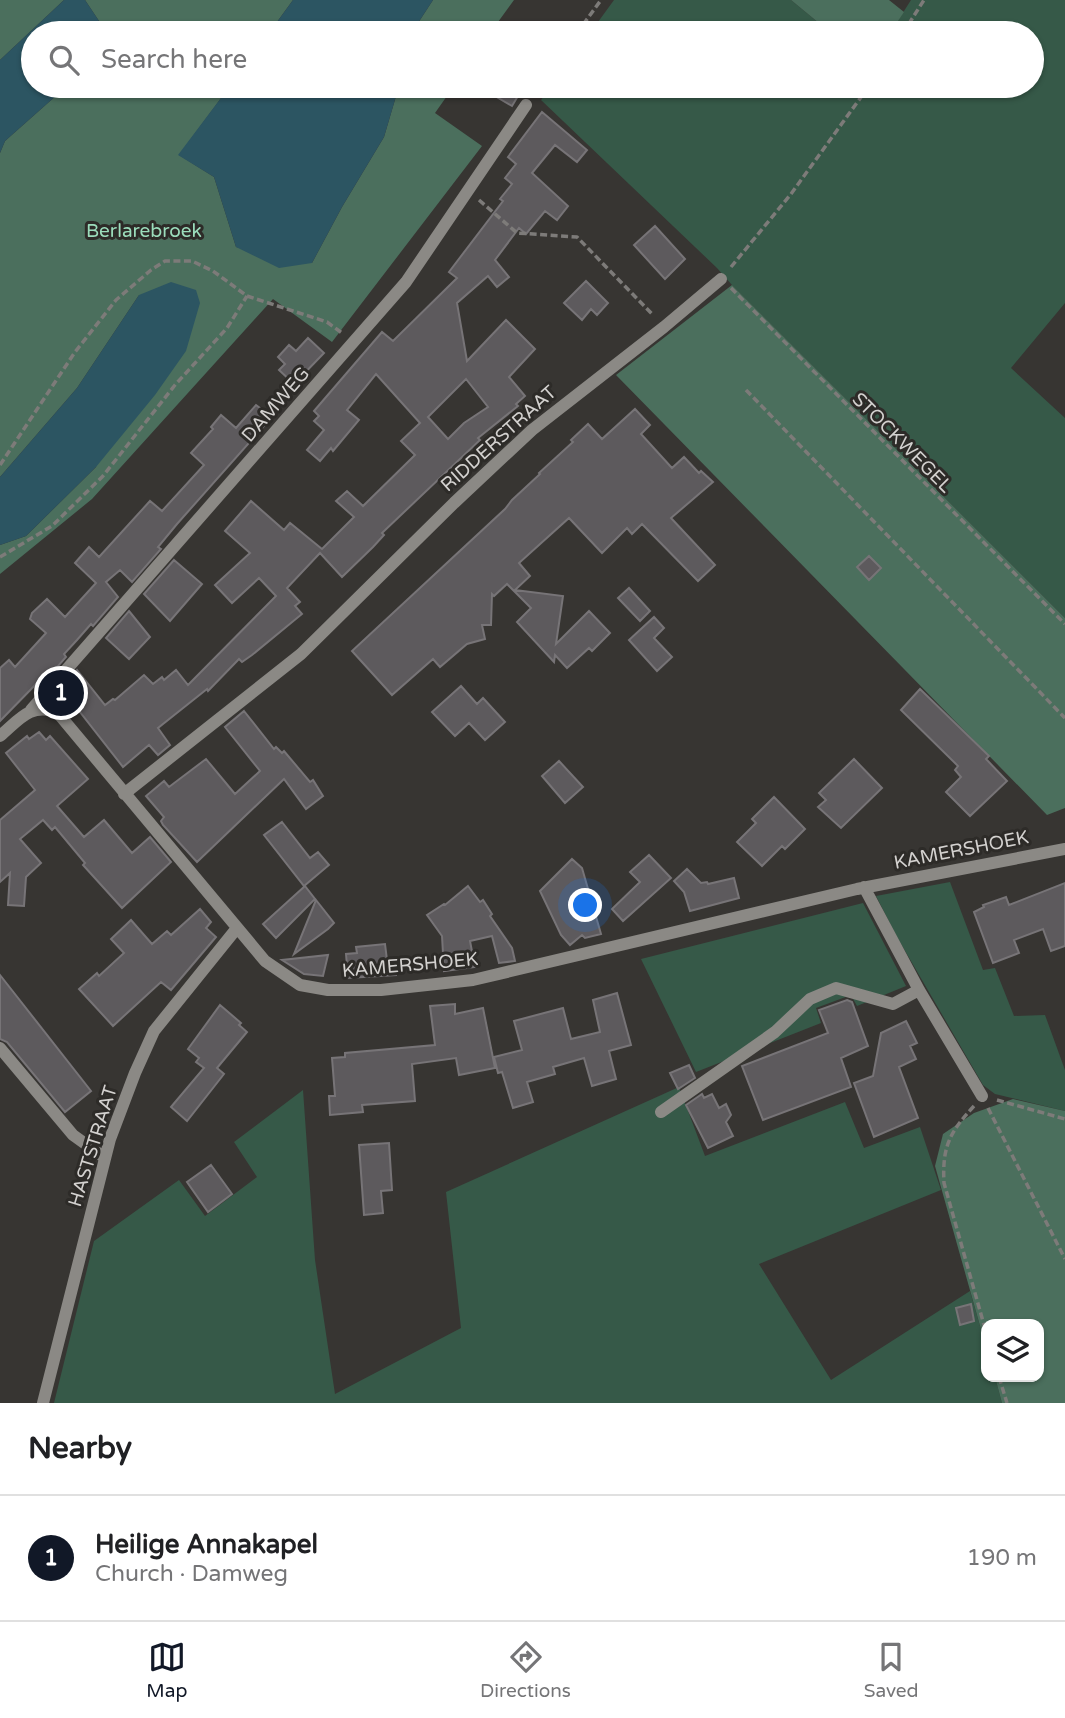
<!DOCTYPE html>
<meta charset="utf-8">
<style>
body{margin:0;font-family:"Varela Round",sans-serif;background:#f6f6f6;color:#202124}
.controls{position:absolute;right:21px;bottom:21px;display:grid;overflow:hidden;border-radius:14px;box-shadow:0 2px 5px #0004}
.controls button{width:63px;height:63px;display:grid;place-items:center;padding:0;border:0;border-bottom:2px solid #e0e0e0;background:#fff;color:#202124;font:35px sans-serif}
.you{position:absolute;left:586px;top:906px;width:24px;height:24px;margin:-18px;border:5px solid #fff;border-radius:50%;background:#1a73e8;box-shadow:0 0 0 10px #1a73e833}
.badge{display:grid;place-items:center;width:46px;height:46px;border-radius:50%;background:#111827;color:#fff;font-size:23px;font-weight:700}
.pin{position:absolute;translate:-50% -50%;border:4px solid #fff;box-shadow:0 2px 7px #0006}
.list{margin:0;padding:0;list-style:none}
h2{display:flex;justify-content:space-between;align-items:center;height:91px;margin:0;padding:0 28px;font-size:30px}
h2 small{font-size:23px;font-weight:400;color:#757577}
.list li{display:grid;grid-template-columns:46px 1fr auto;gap:21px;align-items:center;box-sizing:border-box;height:126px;padding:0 28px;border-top:2px solid #e0e0e0}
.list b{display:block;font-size:26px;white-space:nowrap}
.list p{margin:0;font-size:23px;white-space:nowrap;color:#757577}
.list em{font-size:23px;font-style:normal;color:#757577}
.icon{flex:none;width:38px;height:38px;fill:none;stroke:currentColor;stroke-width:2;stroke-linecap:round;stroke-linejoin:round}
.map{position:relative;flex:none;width:1065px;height:1403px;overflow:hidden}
.search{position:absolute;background:#fff;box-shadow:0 2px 5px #0004;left:21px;right:21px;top:21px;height:77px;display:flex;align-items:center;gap:18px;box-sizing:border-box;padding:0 24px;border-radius:38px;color:#757577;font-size:26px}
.sheet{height:217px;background:#fff}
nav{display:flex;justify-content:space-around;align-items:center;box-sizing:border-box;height:98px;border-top:2px solid #e0e0e0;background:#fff;font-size:19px;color:#757577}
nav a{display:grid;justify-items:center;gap:4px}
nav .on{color:#111827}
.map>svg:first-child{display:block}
.green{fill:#365948}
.forest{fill:#4b6f5d}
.water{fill:#2c5562}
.building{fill:#5d5a5d;stroke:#777477;stroke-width:2;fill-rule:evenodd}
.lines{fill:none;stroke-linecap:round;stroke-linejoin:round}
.path{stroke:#7d7b79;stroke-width:3.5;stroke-dasharray:7 3.5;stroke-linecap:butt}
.minor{stroke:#8b8985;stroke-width:12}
.labels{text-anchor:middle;stroke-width:6;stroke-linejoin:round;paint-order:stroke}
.park-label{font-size:19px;fill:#9bddbc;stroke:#2d2b28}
.street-label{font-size:19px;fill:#d3d1cf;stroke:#2d2b28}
</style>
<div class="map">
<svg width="1065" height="1403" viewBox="0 0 1065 1403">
<rect width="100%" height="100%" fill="#373532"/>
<path class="green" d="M614,0H791L831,33H590Z
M911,0H1065V303L1011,368L1065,418V618L732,285L717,268L541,100L552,86H1032V33H890Z
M950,882L983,970L995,968L1014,1016L1045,1015L1065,1070V1111L995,1094L983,1085L897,937L876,896Z
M863,903L906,986L857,1006L851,995L816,1008L821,1023L696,1072L641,959Z
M679,1087L705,1156L845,1102L864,1148L920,1127L941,1190L759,1264L831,1380L970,1291L986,1347V1377H995L1002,1403H54L94,1241L179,1180L205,1216L257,1177L234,1142L303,1090L315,1260L335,1394L461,1328L446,1192Z"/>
<path class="forest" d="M0,0H64L0,60Z
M85,0H293L269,33H107Z
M433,0H514L490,33H415L418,23Z
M791,0H889L904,12L890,33H831Z
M67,86H230L179,155L214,177L236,247L312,263L342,207L384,137L399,86H454L435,113L482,146L332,342L273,299L92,499L0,574V545L26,536L96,467L139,295L77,388L0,477V153L5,141Z
M732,285L1065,618V808L1047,815L616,375Z
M1013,1099L1065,1111V1403H1002L995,1377H1039V1324H986V1347L935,1166L943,1134L974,1113Z"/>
<path class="water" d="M64,0H85L107,33H33V86H67L5,141L0,153V60Z
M293,0H433L418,23L415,33H269Z
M230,86H399L384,137L342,207L312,263L279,268L236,247L214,177L178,155Z
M171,282L196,290L200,303L186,351L155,395L96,467L26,536L0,545V477L77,388L139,295Z"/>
<path class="building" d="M478,86H524L512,106Z
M542,112L587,150L577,162L555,145L532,173L568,206L557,220L545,211L526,234L519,228L495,260L509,277L497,287L488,276L457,303L467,361L506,320L535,349L509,377L525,396L516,404L518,406L478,438L480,440L382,533L384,535L373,547L342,577L320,553L287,588L300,602L295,606L302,614L252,655L242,662L239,659L208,691L207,689L158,728L170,745L158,755L149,745L123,767L65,693L61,697L57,693L77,670L105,705L113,699L115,700L144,675L153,684L162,677L164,680L176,670L188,685L276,596L259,578L232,603L215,585L250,553L225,531L251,501L284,530L290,523L322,549L354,517L336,501L347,491L363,506L415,455L401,441L420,423L376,374L347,410L359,420L333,451L331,448L320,461L307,450L324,430L314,421L319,416L314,411L382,332L393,341L457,278L449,272L503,201L500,199L512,184L505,178L516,164L508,157ZM466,379L488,407L464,423L448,439L428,417Z
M655,226L685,259L665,279L634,245Z
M586,281L608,303L597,315L591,309L582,320L564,303Z
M308,338L324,353L294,384L279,370L285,364L278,357L289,345L296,351Z
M256,405L272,417L177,524L158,547L161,549L132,582L120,570L106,582L118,597L93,626L91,624L77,640L64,654L66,657L45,681L42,678L0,721V668L9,660L15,667L46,633L30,619L32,613L47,599L65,617L96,583L75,563L89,547L99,557L150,501L162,511L204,465L191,453L213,429L211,427L221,415L236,428Z
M635,409L650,425L641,434L672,468L684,457L699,473L701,471L713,482L671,518L715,565L698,581L642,524L632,534L627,528L602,553L569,518L519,563L530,576L515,590L563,596L556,644L589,611L610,633L592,651L589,648L567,668L555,655L554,662L517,622L531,608L507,584L494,596L492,594L491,625H482L485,639L467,644L440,667L433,659L392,695L352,651L505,509L512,500L540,474L539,473L573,442L571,440L588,424L602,439Z
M869,556L881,568L869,580L857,567Z
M174,560L202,584L170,621L144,594Z
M629,588L650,611L640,621L618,598Z
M129,611L150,637L129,659L106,638Z
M654,617L664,628L654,638L672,657L657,671L629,640Z
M461,686L477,704L483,698L505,722L485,740L469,723L455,736L432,712Z
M920,689L989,756L986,759L1007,781L970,816L946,792L961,777L955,770L958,766L901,710Z
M244,711L274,749L276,747L282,753L284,751L310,782L313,780L323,796L306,809L284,779L197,862L163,825L161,821L164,817L146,796L164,781L169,787L206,759L235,794L260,771L225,727Z
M39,732L46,740L50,736L88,779L57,806L84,837L104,820L132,853L150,837L171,862L122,908L83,865L85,863L55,827L52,830L43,820L20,839L41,863L26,877L24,906L8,905L10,873L0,882V820L35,790L6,753L27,736L29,739Z
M854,759L882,788L841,828L818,807L826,800L819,793Z
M559,761L583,787L565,803L542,776Z
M774,797L805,829L785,849L782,846L762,866L737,842L756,823L752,819Z
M282,822L310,858L318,852L329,865L304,886L264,835Z
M649,855L671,878L623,921L612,909L640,882L630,872Z
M572,859L582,868L601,934L585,938L582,935L570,945L561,935L540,891Z
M687,869L701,883L707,882L708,884L734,878L739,898L690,911L684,892L674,881Z
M1065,883V946L1051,951L1043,929L1014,940L1019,953L993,963L974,912L984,907L983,905L1006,897L1009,905Z
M305,886L315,899L276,938L263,924Z
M468,886L480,902L483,900L492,914L490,916L512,948L515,961L499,963L492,936L470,941L475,967L444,971L442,936L427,915L444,904L445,905Z
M316,900L334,923L328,929L294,954Z
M200,909L211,922L206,928L216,937L171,990L161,982L113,1026L79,989L97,973L99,976L124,953L111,939L131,920L152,944L167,931L171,935Z
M385,944L387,960L395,959L396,975L348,978L346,954L357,953L356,947Z
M328,955L323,976L304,974L282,960Z
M0,975L91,1091L65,1112L7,1042L0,1039Z
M617,993L631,1045L609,1051L616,1079L592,1086L584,1058L553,1067L555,1074L527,1082L533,1102L513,1108L502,1072L498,1073L494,1057L522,1050L514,1021L563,1008L571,1039L600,1032L593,1000Z
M847,1000L852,1002L868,1046L841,1058L851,1087L763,1120L742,1066L828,1033L819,1010Z
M455,1004V1014L483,1008L495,1068L459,1075L456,1058L412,1064L415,1101L362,1105L363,1112L330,1115L329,1096H335L332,1058L345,1057V1053L435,1045L430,1006Z
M220,1005L241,1023L239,1025L247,1032L217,1068L224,1074L187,1121L171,1107L204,1068L196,1062L199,1058L188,1049Z
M906,1021L917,1043L910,1046L916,1059L899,1067L918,1118L874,1137L854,1083L873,1076L881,1033Z
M689,1065L695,1078L678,1089L670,1073Z
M702,1094L704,1098L712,1094L719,1108L726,1104L731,1115L726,1122L733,1136L708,1148L686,1105Z
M389,1143L392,1190L381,1191L383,1213L364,1215L359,1145Z
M211,1165L232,1194L208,1212L187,1182Z
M971,1304L974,1321L960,1325L956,1308Z"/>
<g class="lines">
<path class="path" d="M577,33L601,0
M903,33L924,0
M479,200L517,233L577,237L653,315
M731,267L791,194L869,86
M731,288L1065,624
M746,390L1065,718
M0,465L75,352L116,300L151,270L165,261H192L213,271L247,296L327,322L342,333
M0,557L52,526L103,476L175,385L227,328L247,296
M997,1100L1065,1119
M974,1106C950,1132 942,1146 944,1183L986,1332
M988,1108L1065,1259
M999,1377L1007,1403"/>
<path class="minor" d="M31,710L406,282L526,105
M0,736C20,719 30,703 57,712L265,961L300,985L328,990H381L473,980L857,889L1065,849
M124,794L301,654L454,503L532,430L664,327L721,279
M864,887L919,990L982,1096
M0,1048L73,1135L105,1158
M661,1112L775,1032L810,999L836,988L893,1004L919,990
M43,1403L110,1139L135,1073L154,1031L237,928"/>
</g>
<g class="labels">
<g class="park-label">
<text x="144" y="237">Berlarebroek</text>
</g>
<g class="street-label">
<text transform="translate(275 404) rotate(-49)" y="7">DAMWEG</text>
<text transform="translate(498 438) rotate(-42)" y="7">RIDDERSTRAAT</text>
<text transform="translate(903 442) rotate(45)" y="7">STOCKWEGEL</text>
<text transform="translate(961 849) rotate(-11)" y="7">KAMERSHOEK</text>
<text transform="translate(410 964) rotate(-5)" y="7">KAMERSHOEK</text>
<text transform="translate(92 1146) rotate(-73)" y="7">HASTSTRAAT</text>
</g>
</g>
</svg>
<div class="controls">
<button><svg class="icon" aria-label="layers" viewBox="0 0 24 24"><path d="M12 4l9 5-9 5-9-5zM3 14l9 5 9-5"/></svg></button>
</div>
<div class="you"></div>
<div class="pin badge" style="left:61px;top:693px">1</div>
<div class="search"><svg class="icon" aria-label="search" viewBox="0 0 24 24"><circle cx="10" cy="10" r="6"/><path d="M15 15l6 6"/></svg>Search here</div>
</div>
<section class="sheet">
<h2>Nearby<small></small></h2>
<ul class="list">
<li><span class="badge">1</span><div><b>Heilige Annakapel</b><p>Church · Damweg</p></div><em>190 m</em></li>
</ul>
</section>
<nav>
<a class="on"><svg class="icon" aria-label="map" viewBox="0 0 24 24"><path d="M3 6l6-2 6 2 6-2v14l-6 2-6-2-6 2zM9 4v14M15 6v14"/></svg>Map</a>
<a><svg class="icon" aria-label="directions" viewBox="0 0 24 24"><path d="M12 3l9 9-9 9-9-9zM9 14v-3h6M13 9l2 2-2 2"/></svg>Directions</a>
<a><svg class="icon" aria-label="saved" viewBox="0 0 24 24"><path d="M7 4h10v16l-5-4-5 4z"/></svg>Saved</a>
</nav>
